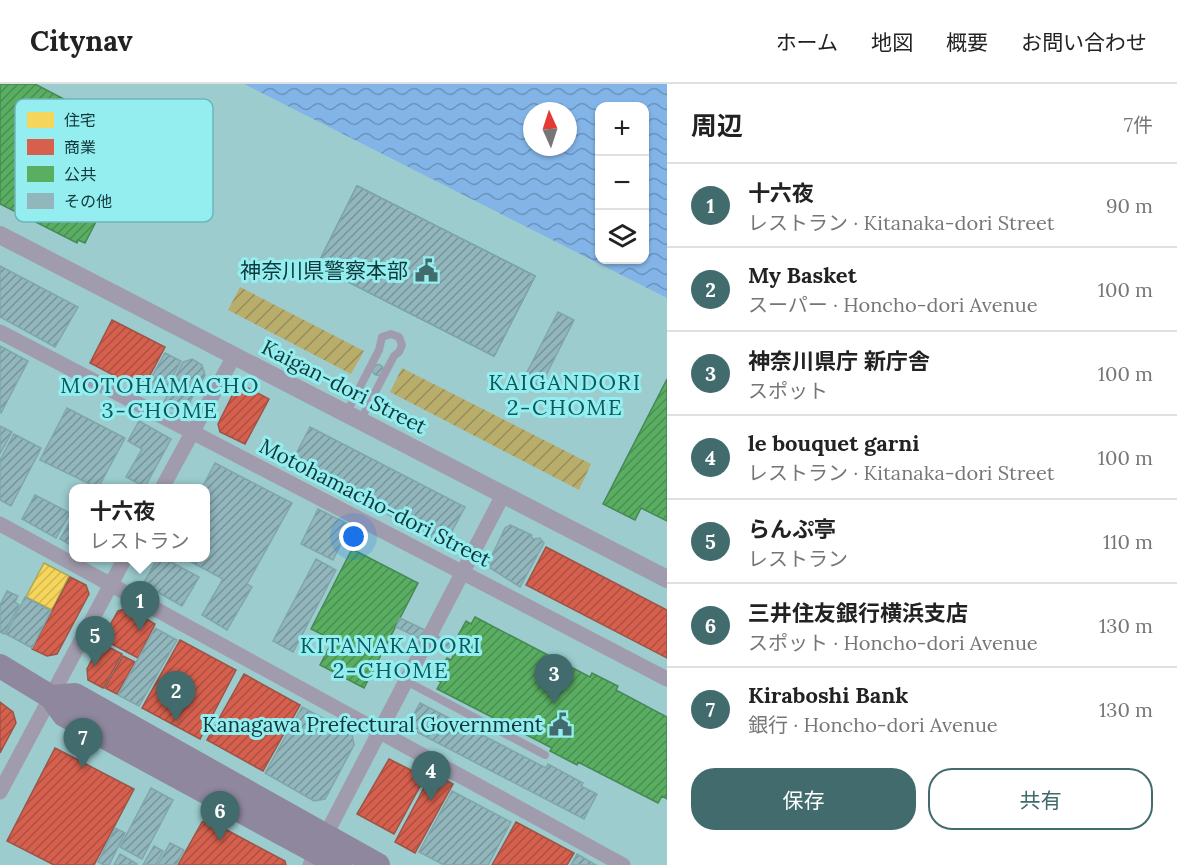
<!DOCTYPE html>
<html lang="ja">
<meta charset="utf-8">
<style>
body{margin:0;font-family:Lora,"Noto Sans JP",serif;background:#f2f2f2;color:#222}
.controls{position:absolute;right:18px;top:18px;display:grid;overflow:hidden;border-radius:12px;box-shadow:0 2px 4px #0004}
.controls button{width:54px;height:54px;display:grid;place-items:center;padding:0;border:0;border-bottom:2px solid #e0e0e0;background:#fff;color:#222;font:30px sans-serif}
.compass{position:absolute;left:523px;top:18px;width:54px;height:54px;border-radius:50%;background:#fff;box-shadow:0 2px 4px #0004;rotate:357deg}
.you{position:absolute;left:354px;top:453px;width:21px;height:21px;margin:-15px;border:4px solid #fff;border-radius:50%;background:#1a73e8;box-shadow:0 0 0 9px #1a73e833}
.badge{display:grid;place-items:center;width:39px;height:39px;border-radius:50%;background:#416b6d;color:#fff;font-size:20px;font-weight:700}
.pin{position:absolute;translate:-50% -50px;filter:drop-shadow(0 2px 3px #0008)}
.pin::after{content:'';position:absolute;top:32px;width:21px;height:18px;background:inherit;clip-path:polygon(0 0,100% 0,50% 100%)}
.popup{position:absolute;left:69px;top:400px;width:141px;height:78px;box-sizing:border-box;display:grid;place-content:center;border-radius:12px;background:#fff;filter:drop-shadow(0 2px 4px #0005);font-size:20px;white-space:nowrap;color:#767676}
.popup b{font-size:22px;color:#222}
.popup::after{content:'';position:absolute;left:50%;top:100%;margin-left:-12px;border:12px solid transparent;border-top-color:#fff}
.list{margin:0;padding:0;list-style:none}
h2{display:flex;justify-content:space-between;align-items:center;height:78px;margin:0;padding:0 24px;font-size:26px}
h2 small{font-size:20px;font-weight:400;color:#767676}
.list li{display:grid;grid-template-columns:39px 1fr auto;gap:18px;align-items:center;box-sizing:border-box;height:84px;padding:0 24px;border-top:2px solid #e0e0e0}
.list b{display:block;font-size:22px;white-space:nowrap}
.list p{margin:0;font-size:20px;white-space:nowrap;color:#767676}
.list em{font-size:20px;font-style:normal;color:#767676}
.actions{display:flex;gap:12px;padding:18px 24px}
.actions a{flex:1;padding:14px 0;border:2px solid #416b6d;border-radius:24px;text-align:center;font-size:21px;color:#416b6d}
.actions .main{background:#416b6d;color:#fff}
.icon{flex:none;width:33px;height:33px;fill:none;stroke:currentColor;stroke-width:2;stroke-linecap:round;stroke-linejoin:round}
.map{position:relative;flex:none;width:667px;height:781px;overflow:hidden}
header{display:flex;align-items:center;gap:36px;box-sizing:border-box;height:84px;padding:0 30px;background:#fff;border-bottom:2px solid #e0e0e0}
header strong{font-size:28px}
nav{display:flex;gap:33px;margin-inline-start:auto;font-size:21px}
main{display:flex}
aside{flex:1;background:#fff}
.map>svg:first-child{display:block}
.garden{fill:url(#garden-furrows)}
.water{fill:url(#water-waves);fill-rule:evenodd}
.homes{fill:url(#homes-hatch);stroke:#b1a652;stroke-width:1.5}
.shops{fill:url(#shops-hatch);stroke:#9b5447;stroke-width:1.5}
.public{fill:url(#public-hatch);stroke:#448a55;stroke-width:1.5}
.building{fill:url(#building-hatch);stroke:#80a6ab;stroke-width:1.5}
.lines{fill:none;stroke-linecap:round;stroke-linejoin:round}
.service{stroke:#a19cad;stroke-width:8}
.minor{stroke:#a19cad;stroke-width:15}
.tertiary{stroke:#a19cad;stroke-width:18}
.trunk{stroke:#8f879e;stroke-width:24}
.labels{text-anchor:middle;stroke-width:6;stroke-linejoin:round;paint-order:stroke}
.poi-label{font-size:21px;fill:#103739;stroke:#94eef0;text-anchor:end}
.street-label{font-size:21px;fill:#103739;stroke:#94eef0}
.neighbourhood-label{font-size:22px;letter-spacing:1.5px;fill:#0a595c;stroke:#94eef0}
.key{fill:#94eef0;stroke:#6cb7b9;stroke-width:1.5}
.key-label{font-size:16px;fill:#103739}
</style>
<header>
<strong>Citynav</strong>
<nav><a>ホーム</a><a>地図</a><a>概要</a><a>お問い合わせ</a></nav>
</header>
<main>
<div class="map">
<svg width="667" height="781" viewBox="0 0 667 781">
<defs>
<pattern id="garden-furrows" width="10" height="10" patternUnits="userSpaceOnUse" patternTransform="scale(1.5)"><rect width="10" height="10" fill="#b9ad6c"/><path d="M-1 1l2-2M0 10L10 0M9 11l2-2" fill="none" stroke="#958e5a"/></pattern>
<pattern id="water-waves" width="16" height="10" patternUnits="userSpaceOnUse" patternTransform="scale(1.5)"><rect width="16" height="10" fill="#83b4e8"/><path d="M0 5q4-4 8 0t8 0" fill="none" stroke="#6a93bd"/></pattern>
<pattern id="homes-hatch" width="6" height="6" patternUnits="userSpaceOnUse" patternTransform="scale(1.5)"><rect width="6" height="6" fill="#f6d55c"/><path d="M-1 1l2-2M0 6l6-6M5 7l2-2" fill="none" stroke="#d2b751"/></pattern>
<pattern id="shops-hatch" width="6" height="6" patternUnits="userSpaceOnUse" patternTransform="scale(1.5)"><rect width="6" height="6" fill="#d6604d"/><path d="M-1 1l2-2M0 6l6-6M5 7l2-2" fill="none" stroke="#ac5041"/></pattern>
<pattern id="public-hatch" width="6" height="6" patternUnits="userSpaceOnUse" patternTransform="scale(1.5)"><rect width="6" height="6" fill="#5aae61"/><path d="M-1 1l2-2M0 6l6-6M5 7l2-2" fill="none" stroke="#498e51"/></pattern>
<pattern id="building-hatch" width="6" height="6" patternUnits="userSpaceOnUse" patternTransform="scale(1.5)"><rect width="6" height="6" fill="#91b6bc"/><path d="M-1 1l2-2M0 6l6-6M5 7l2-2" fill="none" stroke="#75959a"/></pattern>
</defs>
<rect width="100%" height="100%" fill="#9cccce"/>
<path class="garden" d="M240,203L364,267L351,290L228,226Z
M402,284L591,380L579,406L390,308Z"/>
<path class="water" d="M244,0H667V214ZM600,22H644V176H600ZM532,27H568V63H532Z"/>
<path class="homes" d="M44,479L69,492L52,526L26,513Z"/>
<path class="shops" d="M112,236L165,263L142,306L90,279Z
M244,302L269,315L245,360L220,348L218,340L236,304Z
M546,463L667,526V574L526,501Z
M70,493L86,501L89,510L57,570L47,572L32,565Z
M128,524L155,540L138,574L102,555L118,527Z
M180,556L236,586L200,655L142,624Z
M101,559L122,570L103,604L88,596L87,585Z
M123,572L135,578L117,610L105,604Z
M244,590L300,621L263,687L207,656Z
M0,618L13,628L16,639L0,669Z
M55,664L134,705L94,781H54L7,757Z
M389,675L425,693L394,750L357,730Z
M432,689L453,700L415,769L395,758Z
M208,736L285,777L286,781H178L202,738Z
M516,738L574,769L567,781H492Z"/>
<path class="public" d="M0,0H35L139,54L85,159L78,156L77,159L0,120Z
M357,102L535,192L494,272L317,182Z
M667,295V437L641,424L635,436L603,420Z
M352,465L418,499L364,604L320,581L333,556L311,545Z
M475,533L590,593L592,589L618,602L616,606L667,633V715L662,712L658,719L578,678L577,681L550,667L552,664L437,605L441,598L435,595L447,574L451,576L458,562L461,557L456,555L466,537L471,540Z"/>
<path class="building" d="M357,102L535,192L494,272L317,182Z
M0,182L78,223L55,263L0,233Z
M558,228L574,236L540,303L524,294Z
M0,262L28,277L1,329L0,328Z
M165,269L181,277L164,309L153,303L151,306L146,303Z
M192,275L202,281L205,291L197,305L175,294L183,278Z
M372.5 286a5.5 5.5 0 1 1 11 0a5.5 5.5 0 1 1-11 0Z
M176,296L196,306L187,324L178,327L163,320Z
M67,324L125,354L98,404L40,376Z
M139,337L171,355L145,403L126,393L142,365L128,357Z
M0,342L12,348L0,370Z
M310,343L465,423L445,460L291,380Z
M14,350L41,364L11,422L0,416V376Z
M215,379L292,419L247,500L252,503L227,546L202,531L223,495L184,474H206V404H202Z
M35,411L70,429L56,454L22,435Z
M318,425L350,441L333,476L301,460Z
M74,431V463L60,455Z
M510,441L532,451L531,453L534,455L540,454L544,459L520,503L487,482L505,444Z
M158,474H164L199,493L182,522L143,500Z
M316,475L336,486L293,568L273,557Z
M7,507L18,512L15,518L19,521L4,550L0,548V521Z
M25,513L51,527L32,564L6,550Z
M400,534L458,562L453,571L396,543Z
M155,544L177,556L139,622L118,611Z
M420,619L546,684L548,680L583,699L581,702L597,710L584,735L407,643Z
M302,623L352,650L354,661L325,715L314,717L265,689Z
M151,704L173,716L142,775L120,763Z
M452,707L511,738L488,781H444L419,768Z
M115,744L125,749L109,781H104L98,778Z
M170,759L184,766L176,781H158Z
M154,762L163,767L156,781H143Z
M120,770L137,780V781H114Z
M577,770L596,781H571Z"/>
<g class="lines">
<path class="service" d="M346,330L379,266L382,253L391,250L399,253L402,261L399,268L394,272L361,335
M406,597L545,671"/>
<path class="minor" d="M0,248L667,595
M162,404L234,272
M0,440L623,781
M0,708L125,474
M310,781L503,411"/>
<path class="tertiary" d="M0,151L667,495"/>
<path class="trunk" d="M0,582L51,613L64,631L340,781
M51,613L75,611L378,781"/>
</g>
<defs>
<symbol id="civic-bare" viewBox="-9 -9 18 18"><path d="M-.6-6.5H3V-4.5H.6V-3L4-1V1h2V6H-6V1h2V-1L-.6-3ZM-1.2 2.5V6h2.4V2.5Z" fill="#416b6d" stroke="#94eef0" stroke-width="2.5" paint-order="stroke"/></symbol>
</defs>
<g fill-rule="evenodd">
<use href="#civic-bare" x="410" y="170" width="33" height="33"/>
<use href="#civic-bare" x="544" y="624" width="33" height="33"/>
</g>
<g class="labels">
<g class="poi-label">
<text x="408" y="194">神奈川県警察本部</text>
<text x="543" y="648">Kanagawa Prefectural Government</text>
</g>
<g class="street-label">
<text transform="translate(344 303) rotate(27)" y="7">Kaigan-dori Street</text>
<text transform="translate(375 419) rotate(27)" y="7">Motohamacho-dori Street</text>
</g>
<g class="neighbourhood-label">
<text x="565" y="306">KAIGANDORI<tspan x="565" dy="25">2-CHOME</tspan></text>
<text x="160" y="309">MOTOHAMACHO<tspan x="160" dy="25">3-CHOME</tspan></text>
<text x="391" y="569">KITANAKADORI<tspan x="391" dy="25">2-CHOME</tspan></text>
</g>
</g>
<rect x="15" y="15" width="198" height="123" rx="9" class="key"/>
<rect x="27" y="28" width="27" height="16" fill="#f6d55c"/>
<rect x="27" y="55" width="27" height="16" fill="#d6604d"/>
<rect x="27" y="82" width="27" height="16" fill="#5aae61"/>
<rect x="27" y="109" width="27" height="16" fill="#91b6bc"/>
<g class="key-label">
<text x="64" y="42">住宅</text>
<text x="64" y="69">商業</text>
<text x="64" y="96">公共</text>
<text x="64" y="123">その他</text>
</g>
</svg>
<div class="controls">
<button>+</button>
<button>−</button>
<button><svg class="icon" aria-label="layers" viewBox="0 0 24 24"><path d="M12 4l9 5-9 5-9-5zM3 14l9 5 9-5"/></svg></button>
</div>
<svg class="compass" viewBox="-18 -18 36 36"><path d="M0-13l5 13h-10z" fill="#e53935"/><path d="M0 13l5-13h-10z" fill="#767676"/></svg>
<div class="you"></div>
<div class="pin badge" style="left:140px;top:547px">1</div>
<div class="popup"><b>十六夜</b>レストラン</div>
<div class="pin badge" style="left:176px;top:637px">2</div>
<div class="pin badge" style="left:554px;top:620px">3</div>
<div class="pin badge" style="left:431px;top:717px">4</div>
<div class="pin badge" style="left:95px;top:582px">5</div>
<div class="pin badge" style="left:220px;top:757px">6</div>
<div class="pin badge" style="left:83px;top:684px">7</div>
</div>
<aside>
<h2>周辺<small>7件</small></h2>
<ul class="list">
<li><span class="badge">1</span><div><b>十六夜</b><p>レストラン · Kitanaka-dori Street</p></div><em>90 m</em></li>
<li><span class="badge">2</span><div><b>My Basket</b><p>スーパー · Honcho-dori Avenue</p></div><em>100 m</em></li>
<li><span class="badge">3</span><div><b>神奈川県庁 新庁舎</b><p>スポット</p></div><em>100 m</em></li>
<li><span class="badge">4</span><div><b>le bouquet garni</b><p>レストラン · Kitanaka-dori Street</p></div><em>100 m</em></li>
<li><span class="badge">5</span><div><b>らんぷ亭</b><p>レストラン</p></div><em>110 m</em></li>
<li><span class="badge">6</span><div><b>三井住友銀行横浜支店</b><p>スポット · Honcho-dori Avenue</p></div><em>130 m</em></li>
<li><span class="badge">7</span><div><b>Kiraboshi Bank</b><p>銀行 · Honcho-dori Avenue</p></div><em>130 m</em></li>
</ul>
<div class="actions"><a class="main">保存</a><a>共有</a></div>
</aside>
</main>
